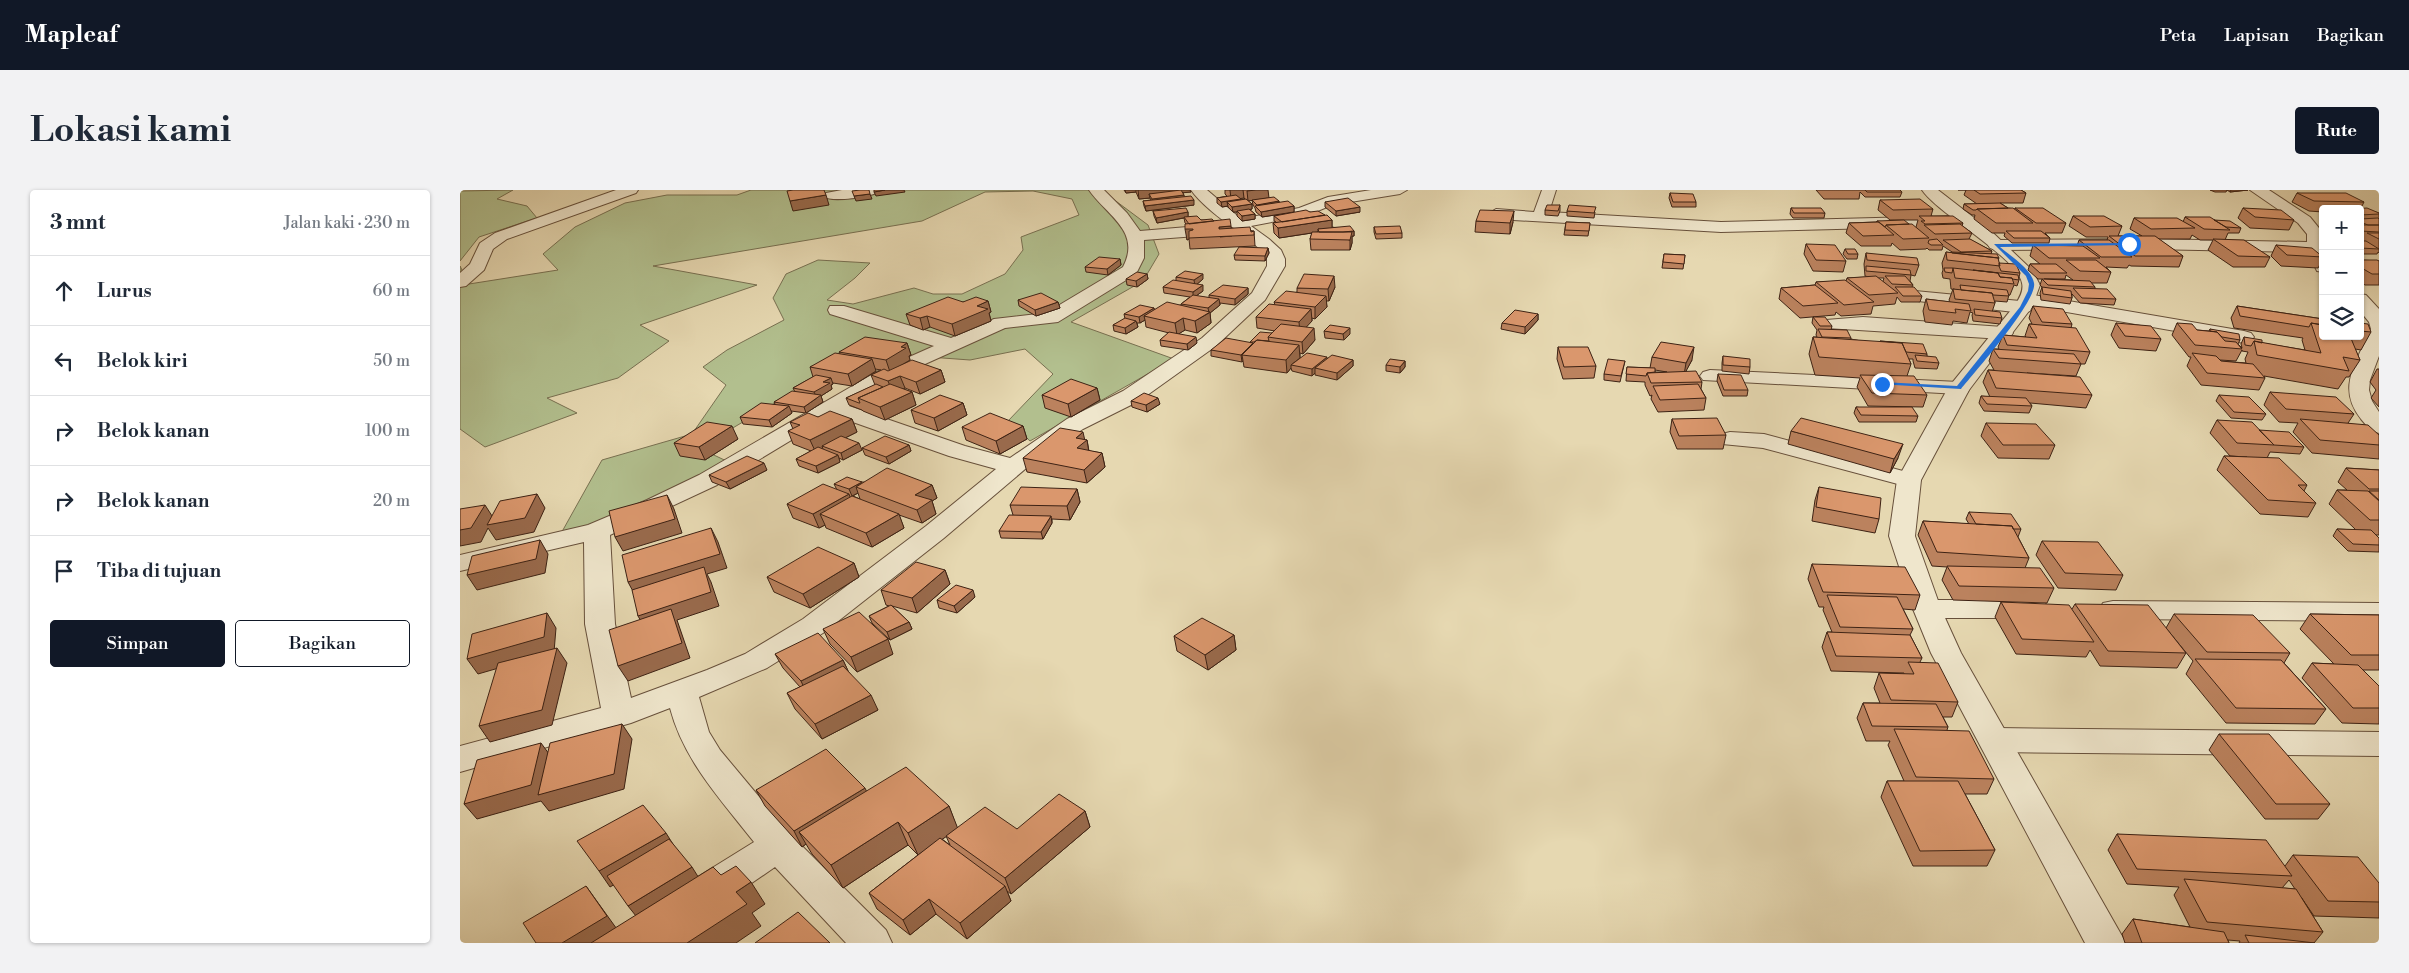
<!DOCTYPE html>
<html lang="id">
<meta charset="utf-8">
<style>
body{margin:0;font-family:"Libre Bodoni",serif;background:#f2f2f3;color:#1f2937}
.controls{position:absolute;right:15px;top:15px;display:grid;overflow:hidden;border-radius:5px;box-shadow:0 1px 4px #0004}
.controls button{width:45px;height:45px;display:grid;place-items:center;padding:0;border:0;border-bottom:1px solid #e0e1e3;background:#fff;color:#1f2937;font:25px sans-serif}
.stop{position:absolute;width:15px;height:15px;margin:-11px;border:4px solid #1a73e8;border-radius:50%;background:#fff}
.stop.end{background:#1a73e8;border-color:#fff;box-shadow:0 1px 5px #0008}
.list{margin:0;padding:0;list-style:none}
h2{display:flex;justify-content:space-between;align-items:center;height:65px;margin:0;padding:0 20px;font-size:21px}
h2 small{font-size:16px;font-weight:400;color:#747a83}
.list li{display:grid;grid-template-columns:32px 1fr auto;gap:15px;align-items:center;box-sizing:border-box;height:70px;padding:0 20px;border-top:1px solid #e0e1e3}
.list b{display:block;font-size:19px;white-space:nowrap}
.list em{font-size:16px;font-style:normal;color:#747a83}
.actions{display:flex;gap:10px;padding:15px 20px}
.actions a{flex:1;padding:11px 0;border:1px solid #111827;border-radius:5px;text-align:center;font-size:18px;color:#111827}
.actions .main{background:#111827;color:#fff}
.icon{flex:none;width:28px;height:28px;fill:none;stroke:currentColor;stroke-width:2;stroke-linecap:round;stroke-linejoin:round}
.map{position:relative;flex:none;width:1919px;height:753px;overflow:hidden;border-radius:5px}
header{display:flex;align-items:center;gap:30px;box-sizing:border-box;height:70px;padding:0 25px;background:#111827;color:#fff}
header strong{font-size:24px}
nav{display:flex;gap:28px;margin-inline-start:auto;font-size:18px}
.intro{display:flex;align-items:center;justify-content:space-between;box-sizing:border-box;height:120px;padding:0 30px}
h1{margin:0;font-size:35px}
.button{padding:12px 22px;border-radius:5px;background:#111827;color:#fff;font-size:18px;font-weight:700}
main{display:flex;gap:30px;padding:0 30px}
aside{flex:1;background:#fff;border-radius:5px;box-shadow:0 1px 4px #0004}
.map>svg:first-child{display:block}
.green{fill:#b2bf8e;stroke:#787051}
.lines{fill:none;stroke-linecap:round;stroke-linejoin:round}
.minor-casing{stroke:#67503b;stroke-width:2}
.tertiary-casing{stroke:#67503b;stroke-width:2}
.minor{fill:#efe6cc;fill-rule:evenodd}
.tertiary{fill:#efe6cc;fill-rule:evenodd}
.wall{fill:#bb825e;stroke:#3d2214;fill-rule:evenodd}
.shaded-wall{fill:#996a4c;stroke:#3d2214}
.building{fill:#da976d;stroke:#3d2214}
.route{fill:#1a73e8}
</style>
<header>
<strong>Mapleaf</strong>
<nav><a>Peta</a><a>Lapisan</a><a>Bagikan</a></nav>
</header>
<div class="intro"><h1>Lokasi kami</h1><a class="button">Rute</a></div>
<main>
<aside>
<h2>3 mnt<small>Jalan kaki · 230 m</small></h2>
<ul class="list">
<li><svg class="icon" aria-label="ahead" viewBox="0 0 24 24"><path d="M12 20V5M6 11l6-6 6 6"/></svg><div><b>Lurus</b></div><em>60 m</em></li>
<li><svg class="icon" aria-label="left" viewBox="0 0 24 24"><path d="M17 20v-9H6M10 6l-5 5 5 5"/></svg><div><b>Belok kiri</b></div><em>50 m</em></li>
<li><svg class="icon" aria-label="right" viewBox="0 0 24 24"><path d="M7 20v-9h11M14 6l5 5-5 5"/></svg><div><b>Belok kanan</b></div><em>100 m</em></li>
<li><svg class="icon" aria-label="right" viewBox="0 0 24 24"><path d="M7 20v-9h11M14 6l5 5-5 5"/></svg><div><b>Belok kanan</b></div><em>20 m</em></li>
<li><svg class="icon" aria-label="arrive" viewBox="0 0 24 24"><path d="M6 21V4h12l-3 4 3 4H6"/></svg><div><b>Tiba di tujuan</b></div></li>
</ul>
<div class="actions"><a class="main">Simpan</a><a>Bagikan</a></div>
</aside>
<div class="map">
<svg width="1919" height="753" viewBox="0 0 1919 753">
<rect width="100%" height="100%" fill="#e6d8b1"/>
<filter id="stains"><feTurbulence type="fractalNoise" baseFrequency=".004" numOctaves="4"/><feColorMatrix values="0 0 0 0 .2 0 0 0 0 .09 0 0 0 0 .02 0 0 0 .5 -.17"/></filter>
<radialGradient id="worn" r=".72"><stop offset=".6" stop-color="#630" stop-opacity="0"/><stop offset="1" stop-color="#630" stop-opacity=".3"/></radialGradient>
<path class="green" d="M53,0L37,9L67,16L77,28L19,47L0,71V1Z
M291,0H641L688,35L699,64L683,91L611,132L714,169L570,251L548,231L593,184L565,159L510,170L401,162L239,258L275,275L94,356L142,270L232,244L266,195L243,177L267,160L324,130L313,108L326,84L358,70L410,73L395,88L367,110L393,114L454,98L473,104H502L545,84L563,60L561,47L619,25L612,9L573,1L525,2L462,31L193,76L297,95L180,135L209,151L158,188L87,208L117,223L25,257L0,239V76L9,94L98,80L83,64L115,37L165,13L207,5H277Z"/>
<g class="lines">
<defs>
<path id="minor" d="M156,0H178L176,3L47,49L33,59L24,80L6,96L0,97V83L10,74L20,53L35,43Z
M382,0H421C416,7 369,13 364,6L366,3Z
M629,0H644L667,23L680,41L763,34L769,36L771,39L769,42L763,44L684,50V68L676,84L598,132L545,138L434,188L389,216L505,256L550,268L607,229L663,201L742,148L792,103L807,76V66C786,44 748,24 731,0H747L781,29L839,18L868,7L911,0H947L940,4L872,15L848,25L791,36L809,49L821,60L825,69V76L805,110L756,156L679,211L623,239L577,269L484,348L363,443L307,478L239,507L249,542L260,560L331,645L426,740L432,753H386L315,677L264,712L250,716L236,712L231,700L236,688L294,652C261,610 224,571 210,518L171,533L0,582V556L141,518L125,434L124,352L0,381V365L128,335L187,310L239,285L420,180L474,156L370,124L368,120L370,116H384L491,148L534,129L586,123L663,77C682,41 646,25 629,0ZM373,225L489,266L536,279L466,336L343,429L285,464L247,480L171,508L155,434L150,345L257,295Z
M1082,0H1096L1089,22L1261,32L1494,26L1502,31L1494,36L1261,42L1036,29L1028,24L1036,19L1074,22Z
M1790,0H1809L1850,27L1863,43V82L1857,81L1848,62L1688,59L1536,60L1530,58L1528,55L1530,52L1536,50L1688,49L1847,52V44L1838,33Z
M1455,101L1560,111L1562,106L1568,104L1784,141L1791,143L1794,147L1791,151L1784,153L1572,116L1570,121L1563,123L1449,110L1446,106L1449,102Z
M1900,104L1906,105L1919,119V166L1910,190L1909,200L1912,211L1919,222V243C1910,241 1907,236 1901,229C1882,205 1889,185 1901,160C1905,153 1907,145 1911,139L1909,132L1900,121Z
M1403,127L1543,137L1550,139L1553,143L1550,147L1543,149L1366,138L1363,134L1366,130Z
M1250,180L1499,192L1507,193L1510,198L1507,203L1499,204L1243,190L1240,186L1243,182Z
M1270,242L1304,244L1458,285L1461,290L1458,295L1449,297L1303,258L1262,254L1258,249L1262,244Z
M1467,410H1575L1585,413L1589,419L1585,425L1575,428H1467L1457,425L1453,419L1457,413Z
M1653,411L1919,413V431L1653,429L1643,427L1639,420L1643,413Z
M1536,538L1919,542V566L1536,562L1524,559L1519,550L1524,541Z"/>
<path id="tertiary" d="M1462,0H1478L1531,41L1572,80L1580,95L1572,117L1509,200L1461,290L1455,346L1481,419L1501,463L1666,753H1625L1471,463L1453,419L1429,346L1437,290L1488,198L1555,115C1559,109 1564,101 1562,93C1557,67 1478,24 1462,0Z"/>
</defs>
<use href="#minor" class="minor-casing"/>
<use href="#tertiary" class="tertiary-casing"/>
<use href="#minor" class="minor"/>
<use href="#tertiary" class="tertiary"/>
</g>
<path class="wall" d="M664,0H730L731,2H723L724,7L734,15L686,21L684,16L683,11L691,10L690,8L679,9L676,2L666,3Z
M765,0H808L788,11L792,14V19L790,20L795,24V29L782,31L777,26V22H773L768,17V16L762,17L757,13V8L767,6L765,4ZM780,8H784L786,10H781Z
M1356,0H1440L1442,2L1440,7H1405L1400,2L1399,9H1364Z
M1498,0H1561L1566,3L1563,13H1540L1548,18L1555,19V18L1606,33L1602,43H1585L1590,48L1589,53H1552L1544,46L1545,43H1532L1514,29L1515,25H1512L1503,19L1504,14H1517L1504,5L1506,0Z
M1750,0H1788L1770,2L1767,0L1766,2H1755Z
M1210,3L1236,12V17H1212L1209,8Z
M1837,3L1904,12L1901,18L1919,23V63L1918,62L1917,64H1900V19H1863V22L1849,21L1832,12Z
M792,10L819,11V13L834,16V22L802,27L796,22L795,18L793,15Z
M1420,10L1473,19L1471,26L1503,33L1502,36L1512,43L1509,49L1532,61L1531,64L1539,68L1538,70L1539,73L1560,83L1559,87V90L1557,96L1554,95L1550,105H1549L1547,112L1535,111V113L1532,122L1542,128L1540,134L1513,131L1512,125L1513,123L1510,122L1507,133L1493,131L1492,135L1465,132L1463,121L1466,109L1490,112L1489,110L1493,99L1498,100L1491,99L1490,89L1483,88L1482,83L1483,80L1482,73L1486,62L1491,63L1492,62L1483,56L1482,60H1469L1467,58L1466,59L1440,60L1432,53L1431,56H1401L1386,43L1389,33L1416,32L1417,31L1449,34L1458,39L1456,37L1458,30H1430L1418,20Z
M865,12L900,22L876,26L865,17Z
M1100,15V21L1098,26L1085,25V20Z
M1331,18L1365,23L1364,28H1333L1330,24Z
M1783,18L1834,30L1829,40L1790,38L1778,28Z
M693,21L728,22V27L741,30L754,31L771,38L794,41L795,56L730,59L729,49L727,50L726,34L725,33L724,28L697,33L694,26Z
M1107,21L1135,22L1134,28L1107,26Z
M850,22L872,30V37L894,41V46H892V53L890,60H851L850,49L852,43L819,48L814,43L813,33L816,32L814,31V26Z
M1613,26L1662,36L1658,46H1682L1670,39L1674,28L1723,32L1725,27L1754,30L1781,38L1779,43H1768L1765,50L1810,67L1805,77H1773L1748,60L1753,50H1740L1732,45L1730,49H1698L1723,66L1719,77L1671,76L1669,75L1667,78L1646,77L1651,82L1647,93H1631L1635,97V99L1656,109L1654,115L1620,113L1612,104V108L1610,114L1581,110L1580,103L1582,97L1580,95L1582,89H1578L1568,80L1570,74H1580L1570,66L1573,55L1617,56L1619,50H1647L1648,47H1626L1609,36ZM1606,85L1613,90L1584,89H1605Z
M1016,31L1053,32L1050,44L1015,42Z
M1106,32L1130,33L1128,46L1104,45Z
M914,37L942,43V48L916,49L914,42Z
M1346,54L1386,71L1383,82L1353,81L1344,64Z
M1816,55L1863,67V69L1858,78L1821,76L1811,66Z
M808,58L809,63L805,71L775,70L774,65Z
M1385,59L1398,64L1397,69H1387L1383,64Z
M1406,63L1459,75L1455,86L1451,85L1450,91L1453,95L1452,97L1462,106L1460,112H1441L1437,107L1435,114L1413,116L1411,124L1381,126L1376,122L1375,125L1340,128L1319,109L1321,98L1355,95L1356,92L1386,91L1387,88L1409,87L1405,86L1404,74ZM1417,88H1424L1423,91L1424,93Z
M1204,64L1225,65L1223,79L1202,78Z
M660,69L661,75L648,85L626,82L625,77Z
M1900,70L1919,71V95H1905L1900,92Z
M687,84L688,89L677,97L667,95L666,89Z
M716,87L743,89L737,94L743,101L736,106L749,108V105L788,98V104L775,115L760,113V115L750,123L751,133L737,143L725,140L718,144L737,153L728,160L701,156L700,150L709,143L686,137L685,130L680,133H677L678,137L666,144L654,141L653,135L665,129L664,124L694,118V120L721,115V114L730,107L704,103L703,97L716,91Z
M875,97L869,111H866L867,117L855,129L852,128V131L846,137L855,150L843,164L840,163V168L893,170V176L877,190L855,185V183L852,186L832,181L831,178L827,183L784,177L783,171L782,172L751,166V160L790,153V152L812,143L815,141L797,138L796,127L815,115L814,112L837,102V98Z
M558,110L598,112L600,118L576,126L559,116Z
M528,111L531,122L529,123L531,131L495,146L470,137L463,140L450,135L446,124L503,112Z
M1573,116L1612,134L1611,138L1630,162L1625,174H1621L1616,186L1567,183L1632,205L1626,218L1570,213L1572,216L1569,223L1524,221L1519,213L1521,206L1530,207L1523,192L1528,180H1534L1529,171L1533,159H1539L1538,157L1543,145L1566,147L1565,146L1569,134H1572L1569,128Z
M1777,116L1863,129V146H1900V133L1911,142L1901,160L1895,159L1900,170L1889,187H1886L1878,199L1804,186L1805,188L1799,200L1741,195L1727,176L1731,167H1729L1712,145L1717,133L1737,140L1749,141L1750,139L1780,150L1778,154L1782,158L1781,154L1784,147L1802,153L1845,160L1842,150L1843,148L1774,138L1771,128ZM1782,160V161L1788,162L1785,169L1786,173L1761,171L1760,170L1776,171Z
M1078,124V130L1065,144L1041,139L1042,133Z
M1353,127L1372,136L1371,140L1391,148V149L1467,164V166L1479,173L1477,179L1455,178L1453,171V169H1449L1451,174L1447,186L1467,205L1463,217L1408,216L1397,197L1400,188L1355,185L1349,164L1353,147H1357L1356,145L1357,140L1352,133Z
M1656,133L1701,149L1696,161L1659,158L1651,145Z
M864,141L890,144L884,150L865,148Z
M447,153L451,165L449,166L450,170L445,173L481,180L485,192L460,204L445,198L443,199L452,202L456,215L425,230L403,221L402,220L389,215L386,208L415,195L411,185L421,180L415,179L416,181L392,196L373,193V194L371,195L372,199L361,206L363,212L346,223L331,221L332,223L312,237L283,234L280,227L315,214L314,212L335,202L333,198L353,187L350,177L380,164L379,162Z
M1098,157L1136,176L1134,188L1103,189L1097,169Z
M1263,166L1290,177L1289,184L1262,181V173Z
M1192,167L1232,170L1225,182L1242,192L1241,199L1246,208L1244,220L1198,222L1191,209L1192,205L1190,206L1185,195V192L1166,191L1167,177L1190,178ZM1195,180L1207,182H1195Z
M945,171V177L940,183L926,181V175Z
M1165,171L1160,192L1144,190V184Z
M1917,179H1919V217L1911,208L1916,200L1910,192Z
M1258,184L1288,200L1287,206H1263L1257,191Z
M637,198L640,210L611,227L585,218L582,205Z
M1810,202L1894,224L1888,233L1919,245V269L1852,263L1833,242L1838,233L1819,232L1804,215Z
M1759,205L1806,224L1802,230L1771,228L1756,211Z
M671,211L700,214L687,222L672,217Z
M503,213L507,225L478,241L455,233L451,220Z
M1396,217L1458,226L1456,232H1399L1394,223Z
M358,227L392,229L397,242L385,248L402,260L383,270L379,268L380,272L358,283L339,276L336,269L351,261L333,254L328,241L333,239L330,232Z
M1212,229L1266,245L1263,259H1217L1210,242Z
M1757,230L1799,240L1844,257L1840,264L1810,262L1807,268L1847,295L1844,301L1856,313L1848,327L1800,324L1757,280L1764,266L1787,267L1770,266L1750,243Z
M1526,233L1595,255L1589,269L1538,268L1521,246Z
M563,236L567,249L540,264L506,250L502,237Z
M1331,241L1438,268L1430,283L1328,254Z
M278,249L245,270L220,266L214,253Z
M625,250H627L629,261L642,263L645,277L627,293L567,282L563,268Z
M449,255L451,261L429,274L405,265L402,258Z
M1886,278L1919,280V345H1916L1919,348V362L1888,361L1873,346L1877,339L1896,340L1869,314L1877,300H1887L1878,292Z
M307,280L270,299L252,292L249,285Z
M402,292L472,295L477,308L472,311L476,324L462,333L439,325L444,338L412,357L366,338L365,335L359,338L333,328L327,314L377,300L374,294ZM398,303L400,309L393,306Z
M1359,297L1419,329L1415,343L1352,331L1355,310Z
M617,299L620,312L610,330L592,329V333L583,349L541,348L539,341L553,325L550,315Z
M1509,322L1561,339L1558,347L1569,368L1565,378L1594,398L1587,413L1493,410L1482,390L1487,377L1472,376L1458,345L1463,331L1509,334L1506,329Z
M1582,351L1663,385L1656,400L1598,398L1576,365Z
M394,373L399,387L350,418L314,402L307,387Z
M1352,374L1460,405L1455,420L1443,419L1453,439L1450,445L1462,468L1460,472L1498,512L1492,527H1483L1488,537L1487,540L1534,589L1527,604H1505L1535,660L1527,676H1453L1421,607L1427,591H1444L1428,555L1430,551H1406L1397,528L1403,513H1420L1414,498L1419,483L1444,484V483L1371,481L1362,457L1367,442H1372L1363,420L1364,417H1359L1348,389Z
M485,380L490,394L457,423L432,416L449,432L452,439L430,450L412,433L409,426L429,416L426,415L421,400Z
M515,407L497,423L479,418L477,410Z
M1541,412L1612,419L1615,414L1726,463L1717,478L1640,476L1630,460L1626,467L1556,464L1535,427Z
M1714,424L1830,463L1824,473L1866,519L1855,534L1766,533L1726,484L1733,471L1706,438Z
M1850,424L1919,425V480H1903L1919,496V534L1882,533L1842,488L1852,473L1874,474L1840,439Z
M363,439L433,464L397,482L370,454Z
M774,445L776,460L748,480L717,461L714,446Z
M315,464L383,470L388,481L418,520L362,549L335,519L327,503L340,497L323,478Z
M1759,544L1870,614L1858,629H1805L1749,560Z
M296,600L406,601L489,616L497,638L557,639L625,621L630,637L551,704L547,701L551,711L507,749L476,724L450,745L417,719L409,703L458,665L448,655L383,698L352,664L346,654L342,657L305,616ZM486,646L490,655L482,649Z
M1657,644L1825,676L1833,665L1919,693V728L1854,726L1841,707L1863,742L1854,753H1855H1779L1780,751L1768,750L1769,753H1665L1662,744L1673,729L1730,737L1714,705L1719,697L1667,694L1648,660ZM1829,690L1835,699L1822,698Z"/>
<path class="shaded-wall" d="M425,0H444L445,2L416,6L414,2Z
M665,0H676V2L666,3Z
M678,0H730L731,2L710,4H689L690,8L679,9Z
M770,0H783L784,8L771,10Z
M796,0H808L809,8L788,11L787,1Z
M1771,0H1788L1770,2Z
M410,4L412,9L396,11L394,6Z
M366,5L369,15L333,21L330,11Z
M724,5L725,10L693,14L692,9Z
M781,9L782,14L767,12L768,16L762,17L761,12Z
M734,10V15L686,21L685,16Z
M819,11V16L798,19L797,15Z
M792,14V19L778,22L777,21V22H773L772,17Z
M834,16V22L802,27L801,22Z
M900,17V22L876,26V21Z
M1054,21L1053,32L1050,44V33Z
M728,22V27L697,33L696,28Z
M795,24V29L782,31V26Z
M872,30V40L858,39V42L819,48L818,38Z
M755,32L729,48V49L727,50L725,39Z
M771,36L772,46L760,47L759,37Z
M894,41V46H892V53L890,60V50L861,44Z
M808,58L809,63L805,71V66Z
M660,69L661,75L648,85L647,79Z
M687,84L688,89L677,97L676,91Z
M743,84V89L735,96L734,90Z
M874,86L875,97L869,111L868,99Z
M743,95V101L733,108V102Z
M788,98V104L775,115V109Z
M866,106L867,117L855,129V117Z
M759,109L760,115L750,123L751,133L737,143L735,131L749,123L748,118Z
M528,111L531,122L529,123L531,131L495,146L492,134L517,116Z
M598,112L600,118L576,126L575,120Z
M694,118L695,124L684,126L685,130L680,133L679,127Z
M851,119L852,131L840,144L839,132Z
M1078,124V130L1065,144V137Z
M467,126L470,137L463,140L460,128Z
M723,128L725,140L717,145L715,133Z
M676,131L678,137L666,144L665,138Z
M854,138L855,150L843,164L842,152Z
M890,138V144L884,150L883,144Z
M736,147L737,153L728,160L727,154Z
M447,153L451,165L449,166L450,170L430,182L426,170L441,157Z
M839,155L840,168L831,175V178L827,183L826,170Z
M1234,157L1232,170L1224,185L1226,173Z
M781,165H782L783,171L782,172Z
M867,167V173L855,178V183L852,186V179Z
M412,169L416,181L392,196L388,184Z
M893,170V176L877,190V183Z
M945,171V177L940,183V177Z
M481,180L485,192L460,204L456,192Z
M440,186L445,198L433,204L428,191Z
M371,188L373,194L371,195L372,199L361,206L363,212L346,223L344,217L357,208L354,202L363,192Z
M637,198L640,210L611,227L608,214Z
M452,202L456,215L425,230L420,217Z
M698,208L700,214L687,222L686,215Z
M503,213L507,225L478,241L474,228Z
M329,216L332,223L312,237L309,230Z
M392,229L397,242L367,257L362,256L363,259L356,263L350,250Z
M272,236L278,249L245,270L239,257Z
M563,236L567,249L540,264L536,251Z
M623,242L625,251L627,250L629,263L617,258L616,248Z
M399,253L402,260L383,270L381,263Z
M1443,254L1438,268L1430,283L1434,269Z
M449,255L451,261L429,274L426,267Z
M642,263L645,277L627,293L624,280Z
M378,265L380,272L358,283L356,276Z
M304,273L307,280L270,299L266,292Z
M402,292L396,297L398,303L392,306L389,299Z
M472,295L477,308L472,311L476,324L462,333L457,320L455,305Z
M617,299L620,312L610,330L607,316Z
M77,304L85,318L74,342L36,350L28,338L21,352L0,356V340L25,315L34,329Z
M389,304L394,318L360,324L365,335L359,338L353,324Z
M207,305L214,319L222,343L163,361L155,347Z
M439,324L444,338L412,357L406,343Z
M591,326L592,333L583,349L581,342Z
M251,338L258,352L267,378L247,384L251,392L259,416L217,430L230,468L168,491L158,476L186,440L178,426L176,407L168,392Z
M80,350L88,364L85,383L17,400L7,385Z
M394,373L399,387L350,418L343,404Z
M485,380L490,394L457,423L452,408Z
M513,400L515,407L497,423L494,416Z
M87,423L96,438L94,462L18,484L7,469Z
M449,432L452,439L430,450L427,442Z
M774,445L776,460L748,480L745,465Z
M428,449L433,464L397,482L391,467Z
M97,458L107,473L92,535L30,552L19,536Z
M383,470L390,485L348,506L341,491Z
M411,505L418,520L362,549L355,534Z
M162,534L172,549L164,599L89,621L81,611L17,629L4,614L81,553L92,568Z
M405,598L412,613L339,642L346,654L342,657L334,641Z
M489,616L498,639L458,665L448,643Z
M625,621L630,637L551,704L545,688Z
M438,632L448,655L383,698L371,675Z
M206,643L216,659L150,697L139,681Z
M232,677L242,693L180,731L168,716Z
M291,692L305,714L292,723L301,736L276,753H227L276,702Z
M126,696L159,742L140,753H102Z
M545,696L551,711L507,749L500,733Z
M469,709L476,724L450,745L443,730Z"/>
<path class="building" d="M333,0H364L366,5L330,11L327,1Z
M400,0H409L410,4L394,6L392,1Z
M414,0H425L414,2Z
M721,0L724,5L692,9L689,4Z
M1405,0H1440L1442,2H1407Z
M1514,0H1561L1566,3L1520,4Z
M1210,3L1233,4L1236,12H1213Z
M1837,3H1886L1904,12L1854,11Z
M776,5L781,9L761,12L757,8Z
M731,6L734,10L685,16L683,11Z
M814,7L819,11L797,15L792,10Z
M888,8L900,17L876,21L865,12Z
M786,9L792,14L772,17L767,12Z
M1460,9L1473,19L1433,20L1420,10Z
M828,11L834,16L801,22L795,16Z
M1540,13L1548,18L1517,19L1516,20H1513L1504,14Z
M1087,15H1100L1098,21L1085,20Z
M1109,15L1136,17L1134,23L1107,21Z
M726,18L728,22L696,28L693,21Z
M1331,18H1361L1365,23H1334Z
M1553,18L1573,33H1536L1517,19Z
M1555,18H1583L1606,33H1576Z
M1783,18L1821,20L1834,30L1795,27Z
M1907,18L1919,23V24L1900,25V19H1891Z
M789,19L795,24L782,26L777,21Z
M846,20L850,22L858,21L865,25L822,32L814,26Z
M1020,20L1054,21L1050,33L1016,31Z
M867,25L872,30L818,38L813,33Z
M737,26L741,30L752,29L754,31L729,34L724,27Z
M1459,26H1493L1503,33L1465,34L1461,31H1465Z
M1613,26H1644L1662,36L1630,37Z
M1725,27H1750L1770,40L1744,39Z
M1674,28H1717L1735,38L1691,39Z
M1918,28L1919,29V35H1908L1900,32V29Z
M770,29L771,36L759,37V39L790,37L791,42L794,41V45L729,48V41L733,40V39H725V34Z
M1444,30L1449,34L1426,35L1425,37L1417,31Z
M1754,30L1770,31L1781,38L1766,37Z
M1106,32L1130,33L1129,41L1105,40Z
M1419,32L1434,45L1403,46L1389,33Z
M1452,34L1469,48L1443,49L1426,35Z
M1500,34L1512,43L1475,44L1464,35Z
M1900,35H1919V42L1900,41Z
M890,36L894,41L883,42H859L858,39Z
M940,36L942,43L916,44L914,37Z
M1546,41H1581L1590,48H1554Z
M852,42H892L890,50L850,49Z
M1907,43H1919V49Z
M1649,46H1695L1723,66H1675Z
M1477,49L1483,55H1471L1468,53L1469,50Z
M1510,49L1532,61L1501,62L1483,50Z
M1753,49L1784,50L1810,67L1778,66Z
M1619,50H1649L1672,67H1641Z
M1900,51H1906L1919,59L1900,58Z
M1346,54L1375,55L1386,71L1356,70Z
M1573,55L1623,56L1640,68H1589Z
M1816,55L1852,58L1863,67L1827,65Z
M779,57L808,58L805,66L774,65Z
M1385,59H1395L1398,64H1388Z
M1486,62L1538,68L1540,76L1487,70Z
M1491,62L1537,64L1539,68L1492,63Z
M1406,63L1457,68L1459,75L1407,70Z
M1204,64L1225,65L1224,74L1203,72Z
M639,67L660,69L647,79L625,77Z
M1606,70H1636L1651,82L1620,81Z
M1900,70H1917L1919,71V84H1912L1900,77Z
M1539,73L1556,74L1560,83L1541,81L1539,76Z
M1570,74H1596L1607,83H1580Z
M1406,76L1450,80L1451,85L1406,81Z
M1484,78H1493L1492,83L1485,82Z
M1493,78L1538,83L1540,87L1552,88L1554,94L1495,88Z
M1513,80L1558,85L1559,90L1552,89V88L1540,87L1538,83Z
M725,81L743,84L734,90L716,87Z
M677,82L687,84L676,91L666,89Z
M844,84L874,86L868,99L837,98Z
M1416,86L1438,103L1409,105L1387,88Z
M1425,86H1445L1453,95L1432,94Z
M1582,89L1630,91L1635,97L1588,95Z
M713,90L743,95L733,102L703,97Z
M1385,90L1414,112L1384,115L1356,92Z
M763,95L788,98L775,109L749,105Z
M1355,95L1378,113L1343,116L1321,98Z
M1500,95L1547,100L1549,106L1533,105L1532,103L1501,100Z
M1435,97H1454L1462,106H1443Z
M1582,97L1611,101L1612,108L1583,104Z
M1613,98L1647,99L1656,109L1622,108Z
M1493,99L1532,103L1535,113L1495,109Z
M826,101L866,106L855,117L814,112Z
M581,103L598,112L575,120L558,110Z
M733,105L759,109L748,118L721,114Z
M488,107L503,112L516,107L528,111L517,116L528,119L492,134L467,126L460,128L446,124Z
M1466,109L1509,114L1511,121L1495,119L1496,123L1469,120Z
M707,112L750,122L735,131L723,128L715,133L684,126Z
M809,114L851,119L839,132L796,127Z
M680,115L694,118L679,127L664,124Z
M1573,116L1603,119L1612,134L1582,132Z
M1777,116L1863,129V135L1851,133L1849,137L1780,126Z
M1514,119L1540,122L1542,128L1515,125Z
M1055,120L1078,124L1065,137L1042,133Z
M1353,127H1365L1372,136H1360Z
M665,128L676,131L665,138L653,135Z
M1656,133L1691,136L1701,149L1665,146Z
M1717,133L1732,134L1737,140L1757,142L1765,151L1776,152L1782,159L1735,155Z
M1851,133L1863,135V146H1890L1900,170L1883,167L1889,181L1797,165L1794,151L1861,163Z
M1900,133L1908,134L1911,142L1900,141Z
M821,134L854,138L842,152L808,147Z
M1569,134L1616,138L1630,162L1547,155L1543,145L1577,148Z
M870,135L890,138L883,144L864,141Z
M1358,139L1387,140L1391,148L1362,147Z
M1750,139L1779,144L1780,150L1762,147L1757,142L1750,141Z
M709,142L736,147L727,154L700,150Z
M800,142L812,143L808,147L809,151L797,150L794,152H790Z
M405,147L447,153L441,157L446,158L426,170L379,162Z
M1353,147L1442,153L1451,174L1359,167Z
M1784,147L1802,150V153L1794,151L1791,156L1785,155Z
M766,148L793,153L781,165L751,160Z
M797,150L839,155L826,170L782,165Z
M1420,151L1463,154L1467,164L1446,162L1442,153Z
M1201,152L1234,157L1226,173L1192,167Z
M1098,157H1128L1136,176L1104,177Z
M1533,159L1614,164L1621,174L1539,168Z
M375,163L412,169L388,184L350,177Z
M847,163L867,167L852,179L831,175Z
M1732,163L1756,166L1761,171L1793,174L1805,188L1747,183Z
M872,165L893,170L877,183L855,178Z
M1455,165L1476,167L1479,173L1457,171Z
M1263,166L1290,169V177L1263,175Z
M930,169L945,171L940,177L926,175Z
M1148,169L1165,171L1161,186L1144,184Z
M452,170L481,180L456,192L440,186L428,191L411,185L424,179L428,181Z
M1167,177L1195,178V182L1187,183L1186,186L1166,184Z
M1528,180L1620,187L1632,205L1536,198Z
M1236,181L1242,192L1191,193L1187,183Z
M1258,184L1281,185L1288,200H1264Z
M356,185L371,188L363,192L370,193L354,202L333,198Z
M1400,185L1454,186L1467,205L1412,203Z
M611,189L637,198L608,214L582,205Z
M416,194L423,197L398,208L400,213H399L386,208Z
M430,194L452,202L420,217L398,208Z
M1238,194L1246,208L1200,210L1193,196Z
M332,201L361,205L344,217L314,212Z
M1810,202L1876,207L1894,224L1826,219Z
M684,203L698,208L686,215L671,211Z
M480,205L503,213L474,228L451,220Z
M1759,205L1789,207L1806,224L1774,222Z
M1521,206L1566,208L1572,216L1527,214Z
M301,213L329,216L309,230L280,227Z
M1396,217H1452L1458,226L1401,225Z
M370,221L392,229L350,250L328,241L340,235L330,232L348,223L358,227Z
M530,223L563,236L536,251L502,237Z
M1257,228L1266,245L1219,246L1212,229Z
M1341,228L1443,254L1434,269L1331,241Z
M1840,229L1908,235L1919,245V255L1860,250Z
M1757,230L1792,232L1814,255L1777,253Z
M247,232L272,236L239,257L214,253Z
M1526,233L1576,234L1595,255H1543Z
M600,238L623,242L616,248L627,250L617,258L642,263L624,280L563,268Z
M1799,240L1829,242L1844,257L1814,255Z
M381,246L399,253L381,263L362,256Z
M425,246L449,255L426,267L402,258Z
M358,257L378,265L356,276L336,269Z
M287,266L304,273L266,292L249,285Z
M1764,266L1819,268L1847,295H1838L1856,313L1808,310Z
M427,278L472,295L455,305L472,310L457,320L396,297Z
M1886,278L1919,280V299H1909Z
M387,287L402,292L389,299L374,294Z
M363,294L389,304L353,324L327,314Z
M561,297L617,299L607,316L550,315Z
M1359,297L1421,308L1419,329L1356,317Z
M1877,300L1908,301L1919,311V330H1910Z
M1909,301H1919V310Z
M77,304L65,328L27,335L40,311Z
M207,305L215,329L155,347L149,321Z
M392,306L439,324L406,343L360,324Z
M25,315L11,338L0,340V319Z
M1509,322L1551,324L1561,339H1553L1552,336L1516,334Z
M549,325L591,326L581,342L539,341Z
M1463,331L1552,336L1569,368L1477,362Z
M251,338L260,364L168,392L162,365Z
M1877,339L1911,340L1919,348V355L1893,354Z
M80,350L76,369L7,385L12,366Z
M1582,351L1638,352L1663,385L1605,383Z
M358,357L394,373L343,404L307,387Z
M456,372L485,380L452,408L421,400Z
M1352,374L1445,377L1460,405L1363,402Z
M1487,376L1580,378L1594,398L1499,396Z
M244,377L251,402L178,426L172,400Z
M496,395L513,400L494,416L477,410Z
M1367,405L1437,407L1453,439L1380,437Z
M1541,412L1609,415L1634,452L1562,449Z
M1615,414L1688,415L1726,463L1648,461Z
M431,415L449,432L427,442L409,426Z
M211,419L222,453L158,476L149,440Z
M399,422L428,449L391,467L363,439Z
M87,423L84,447L7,469L12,444Z
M1714,424L1793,425L1830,463L1747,462Z
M1850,424L1919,425V465H1891Z
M742,428L774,445L745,465L714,446Z
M1367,442L1450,445L1462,468L1376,466Z
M358,443L383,470L341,491L315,464Z
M97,458L82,520L19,536L38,473Z
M1735,469L1821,470L1866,519L1776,518Z
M1448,472L1478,473L1498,512L1431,510L1419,483L1454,484Z
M1852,473L1898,475L1919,496V518H1893Z
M383,476L411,505L355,534L327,503Z
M1403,513L1476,514L1488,537L1412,536Z
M162,534L154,584L78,605L90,553Z
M1434,539L1509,541L1534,589L1456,587Z
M1759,544H1809L1870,614H1816Z
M81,553L71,595L4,614L17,570Z
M366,559L405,598L334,641L296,600Z
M446,577L489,616L448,643L438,632L371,675L339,642Z
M1427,591H1498L1535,660L1460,661Z
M599,604L625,621L545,688L486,646L525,617L557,639Z
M183,615L206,643L139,681L117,651Z
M1657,644L1806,650L1832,686L1677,679Z
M480,648L545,696L500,733L469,709L443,730L409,703Z
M209,649L232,677L168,716L147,686Z
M1833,665L1898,667L1919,693V712L1868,711Z
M276,676L291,692L276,702L287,714L227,753H131L253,677L261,685Z
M1724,689L1836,699L1863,742L1747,732Z
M126,696L147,726L102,753H76L63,733Z
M338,722L370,753H295Z
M1673,729L1764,742L1769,753H1682Z
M1785,745L1855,753H1789Z"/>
<path class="route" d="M1669,53L1670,55L1540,57C1550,66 1571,78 1574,93C1578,110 1515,182 1501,199L1418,194L1422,192L1497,196L1560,117L1568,101L1569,94L1566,86L1534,54Z"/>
<rect width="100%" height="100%" filter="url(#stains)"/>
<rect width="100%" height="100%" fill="url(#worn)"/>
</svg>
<div class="controls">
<button>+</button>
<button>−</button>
<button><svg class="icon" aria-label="layers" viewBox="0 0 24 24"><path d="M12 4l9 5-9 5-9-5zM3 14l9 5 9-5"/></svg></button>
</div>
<div class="stop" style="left:1669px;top:54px"></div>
<div class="stop end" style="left:1422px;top:194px"></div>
</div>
</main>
